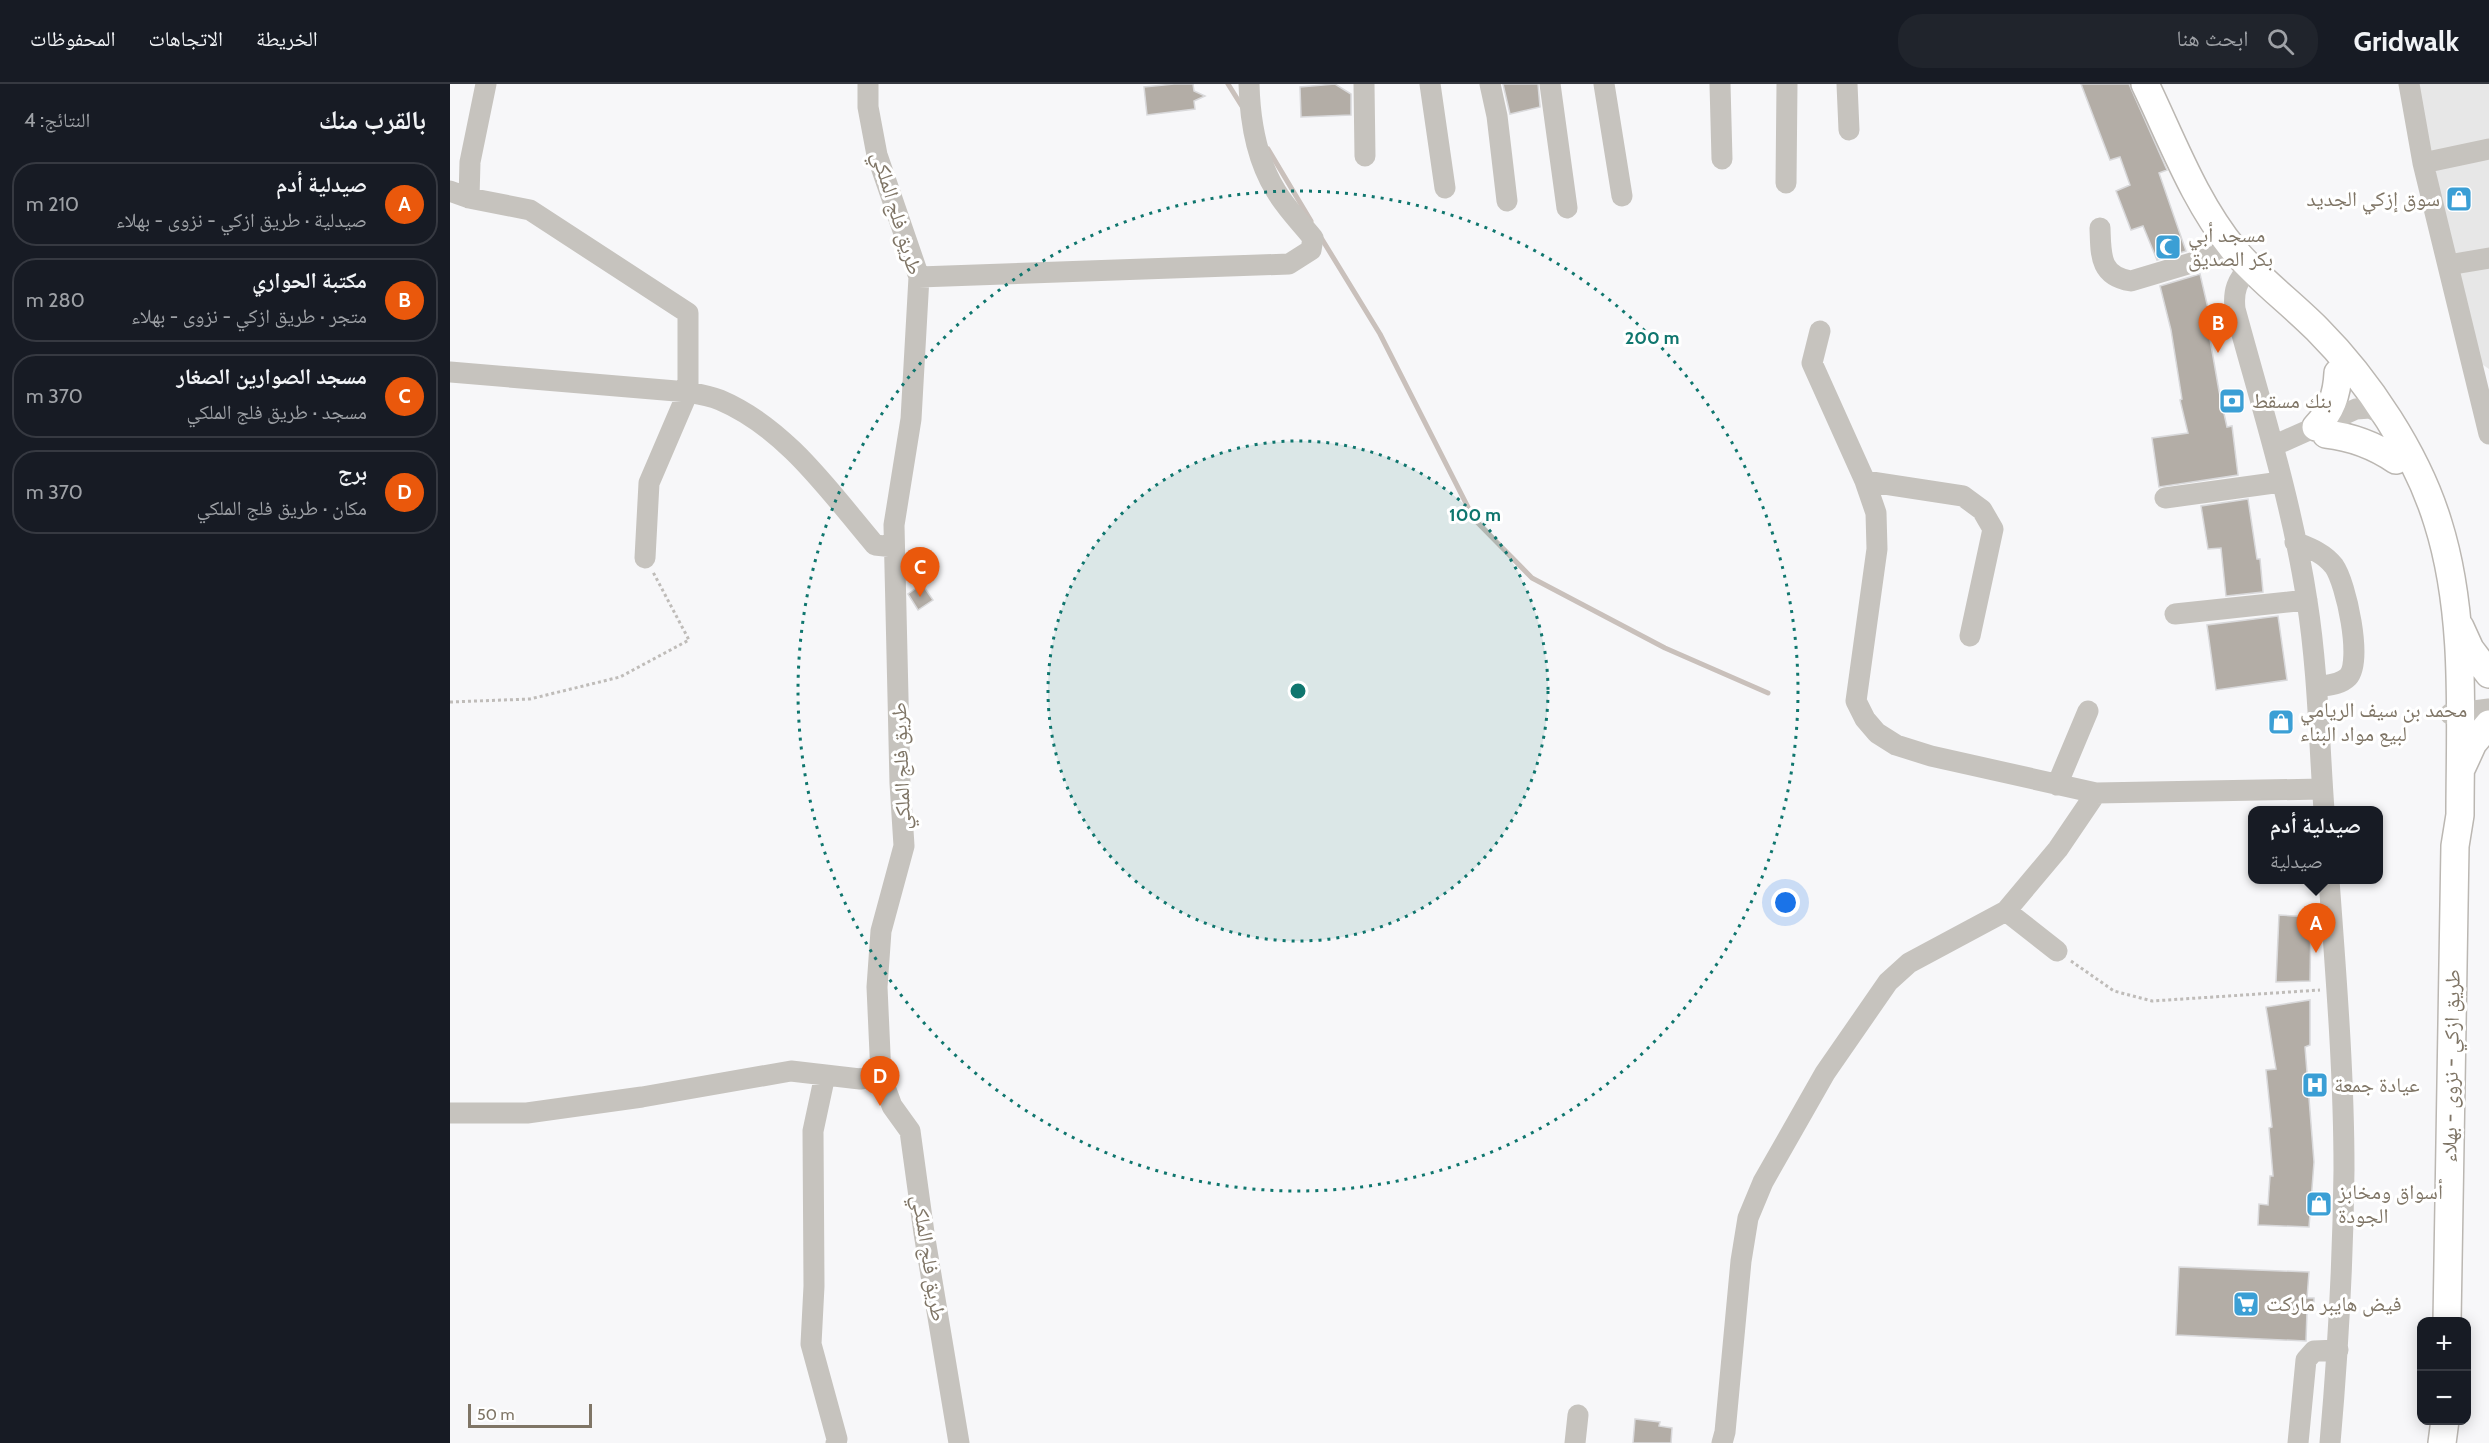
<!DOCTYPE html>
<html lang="ar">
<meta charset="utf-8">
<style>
body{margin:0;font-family:Cabin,"Noto Naskh Arabic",sans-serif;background:#20242c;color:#f1f3f6;direction:rtl}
.controls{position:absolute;right:18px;bottom:18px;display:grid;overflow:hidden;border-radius:12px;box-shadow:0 3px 15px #0003}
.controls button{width:54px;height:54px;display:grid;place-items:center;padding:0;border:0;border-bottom:2px solid #363941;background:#171b24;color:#f1f3f6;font:30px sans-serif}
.scale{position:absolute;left:18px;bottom:15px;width:124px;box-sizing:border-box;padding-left:6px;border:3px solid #7f7566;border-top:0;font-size:16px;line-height:21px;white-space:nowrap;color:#7f7566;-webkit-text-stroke:4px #fff;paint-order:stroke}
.you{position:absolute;left:1336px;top:819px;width:21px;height:21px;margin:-15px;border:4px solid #fff;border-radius:50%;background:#1a73e8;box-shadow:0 0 0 9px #1a73e833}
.badge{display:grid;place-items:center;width:39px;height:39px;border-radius:50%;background:#ea580c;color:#fff;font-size:20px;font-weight:700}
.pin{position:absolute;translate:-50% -50px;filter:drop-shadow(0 2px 3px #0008)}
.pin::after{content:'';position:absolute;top:32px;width:21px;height:18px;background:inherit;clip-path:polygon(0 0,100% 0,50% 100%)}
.popup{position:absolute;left:1798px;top:722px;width:135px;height:78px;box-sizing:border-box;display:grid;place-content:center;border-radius:12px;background:#171b24;filter:drop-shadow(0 2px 4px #0005);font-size:20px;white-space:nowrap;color:#9ea1a6}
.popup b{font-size:22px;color:#f1f3f6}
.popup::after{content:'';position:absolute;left:50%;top:100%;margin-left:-12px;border:12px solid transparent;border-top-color:#171b24}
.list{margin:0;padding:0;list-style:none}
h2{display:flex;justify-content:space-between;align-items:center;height:78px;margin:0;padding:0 24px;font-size:26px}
h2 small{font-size:20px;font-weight:400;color:#9ea1a6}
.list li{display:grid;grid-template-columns:39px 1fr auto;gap:18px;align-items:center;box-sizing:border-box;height:84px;margin:0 12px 12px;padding:0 12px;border:2px solid #363941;border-radius:24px}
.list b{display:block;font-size:22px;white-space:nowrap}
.list p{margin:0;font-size:20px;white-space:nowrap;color:#9ea1a6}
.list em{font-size:20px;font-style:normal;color:#9ea1a6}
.icon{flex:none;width:33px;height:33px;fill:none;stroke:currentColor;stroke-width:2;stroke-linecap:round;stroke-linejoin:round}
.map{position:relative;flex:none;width:2039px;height:1359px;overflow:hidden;direction:ltr}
header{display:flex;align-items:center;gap:36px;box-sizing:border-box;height:84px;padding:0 30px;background:#171b24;border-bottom:2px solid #363941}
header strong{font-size:28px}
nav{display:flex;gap:33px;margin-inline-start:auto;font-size:21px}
.search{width:420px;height:54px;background:#20242c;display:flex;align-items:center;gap:15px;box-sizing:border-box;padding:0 21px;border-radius:24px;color:#9ea1a6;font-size:22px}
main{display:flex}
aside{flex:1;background:#171b24}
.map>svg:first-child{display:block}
.built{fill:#e7e7e7}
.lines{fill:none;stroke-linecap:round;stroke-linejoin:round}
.stream{stroke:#c9c0bb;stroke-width:5}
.building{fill:#b3ada6;stroke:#d9d9db;stroke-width:1.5}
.major-casing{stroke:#bbb7b2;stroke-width:30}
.path{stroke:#bfbcb9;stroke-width:3;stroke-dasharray:3 3;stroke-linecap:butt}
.minor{stroke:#c6c3be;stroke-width:21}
.major{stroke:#fff;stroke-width:27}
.ring{fill:none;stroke:#0f766e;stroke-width:3;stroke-dasharray:3 6}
.labels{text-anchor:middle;stroke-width:6;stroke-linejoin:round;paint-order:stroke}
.poi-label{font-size:21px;fill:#7f7566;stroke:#fff;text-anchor:start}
.street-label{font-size:21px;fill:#7f7566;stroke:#fff}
.centre{fill:#0f766e;stroke:#fff;stroke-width:3}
.ring-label{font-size:18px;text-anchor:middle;font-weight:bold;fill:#0f766e;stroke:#fff;stroke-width:6;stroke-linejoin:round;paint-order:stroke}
</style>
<header>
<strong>Gridwalk</strong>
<div class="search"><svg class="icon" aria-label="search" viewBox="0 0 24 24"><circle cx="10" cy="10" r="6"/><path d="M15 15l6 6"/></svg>ابحث هنا</div>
<nav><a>الخريطة</a><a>الاتجاهات</a><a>المحفوظات</a></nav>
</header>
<main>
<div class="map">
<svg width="2039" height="1359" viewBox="0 0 2039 1359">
<rect width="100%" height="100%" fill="#f7f7f9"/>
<path class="built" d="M1965,0H2039V285L2023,274Z"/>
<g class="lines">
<path class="stream" d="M778,0L793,24
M818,65L861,137
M870,152L930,250L1024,435L1082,494L1215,564L1318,609"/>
</g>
<path class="building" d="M724,0H743L744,7L755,12L744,17L745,25L697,31L694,3Z
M885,0L901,10V31L851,33L850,3Z
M1053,0H1088L1090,23L1060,30Z
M1631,0H1679L1717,86L1709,89L1736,167L1707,176L1693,142L1681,146L1666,107L1680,101L1670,73L1660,76Z
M1750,190L1761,237L1757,238L1769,307L1777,343L1782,342L1788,391L1709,403L1702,354L1738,349L1730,316L1732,315L1721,246L1710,202Z
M1798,415L1807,475H1810L1813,508L1776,512L1771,464L1758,465L1751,422Z
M472,500L483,516L468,526L458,510Z
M1828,532L1837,596L1766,606L1757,541Z
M1829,831L1861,833L1860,897L1826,898Z
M1860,916V961L1855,963L1864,1078L1859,1143L1808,1141L1809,1120L1818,1121L1820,1092H1823L1819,1044L1822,1043L1816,986L1826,985L1816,923Z
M1729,1183L1859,1188L1857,1214H1864V1227H1857L1856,1257L1726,1251Z
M1185,1335L1210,1338L1209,1342L1222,1344L1221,1359H1183Z"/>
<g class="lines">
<defs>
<path id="major" d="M1695,0C1722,56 1745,119 1785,167C1810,196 1840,218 1867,245C1918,296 1967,370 1988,439C2017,531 2010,636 2010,731L2005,762L1997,1238
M1866,343C1881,327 1887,311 1888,289
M1876,350C1903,353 1924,361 1946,376
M2010,543L2020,565L2039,590
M2012,683L2023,659L2039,640
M1992,1359L1995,1336"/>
</defs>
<use href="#major" class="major-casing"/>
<path class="path" d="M0,618L80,615L170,593L239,556L203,488
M1621,877L1664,907L1702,917L1870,906"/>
<path class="minor" d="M418,0V23L427,71L469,193L461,335L444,441L450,699L454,762L431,847L427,903L431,992L442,1022L460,1047L474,1149L509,1359
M914,0L915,72
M980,0L995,104
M1040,0L1047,32L1057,117
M1100,0L1117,124
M1154,0L1172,112
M1270,0L1272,75
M1397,0L1399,46
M1959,0L1973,79L2039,350
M1973,79L2039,65
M1336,99L1337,0
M0,107L19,114L80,126L238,229V308L199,399L195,474
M19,114L20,78L36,0
M1650,144C1651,170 1649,192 1681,197L1785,166
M1998,181L2039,174
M1800,183C1787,196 1783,207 1785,225C1811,321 1842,418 1857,517C1868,587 1869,657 1874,726
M469,193L839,180L861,166L863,154C851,139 836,124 826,107C806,75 800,37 799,0
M1370,247L1362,279L1415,397L1426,429L1427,465L1406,617L1415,635L1427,649L1446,661L1481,672L1646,709L1872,705
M0,288L238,308C249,310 260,312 270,316C336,344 380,408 425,461L444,463
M1823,362L1906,325L1920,324L1937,332
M1415,397L1513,412L1532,426L1543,445L1520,552
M1715,414L1831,398
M1845,458C1860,464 1874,469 1884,482C1896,499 1913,577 1898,593C1890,601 1878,601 1867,603
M1725,530L1857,516
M2000,630L2039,625
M1607,701L1638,627
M1879,796C1886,892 1894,989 1894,1086C1893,1178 1888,1268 1880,1359
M1556,827L1607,867
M375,991L363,1047L364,1202L361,1260L387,1355L386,1359
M0,1029H77L192,1013L341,987L410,995L431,992
M1125,1359L1128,1331
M1272,1359L1275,1348L1291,1177L1298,1134L1313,1098L1375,989L1438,898L1459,879L1556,827L1608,765L1646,709
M1848,1359L1856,1276L1864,1267L1888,1266"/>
<use href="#major" class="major"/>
</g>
<circle cx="848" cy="607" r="250" fill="#0f766e" fill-opacity=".12"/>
<g class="ring">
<circle cx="848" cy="607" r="250"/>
<circle cx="848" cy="607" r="500"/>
</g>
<defs>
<symbol id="shop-square" viewBox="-11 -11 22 22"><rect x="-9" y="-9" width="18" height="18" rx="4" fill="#3b9fd5" stroke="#fff"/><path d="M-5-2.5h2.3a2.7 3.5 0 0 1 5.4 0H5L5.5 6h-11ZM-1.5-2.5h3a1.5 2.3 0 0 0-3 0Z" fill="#fff"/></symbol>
<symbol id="mosque-square" viewBox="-11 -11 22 22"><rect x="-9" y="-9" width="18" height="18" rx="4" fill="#3b9fd5" stroke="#fff"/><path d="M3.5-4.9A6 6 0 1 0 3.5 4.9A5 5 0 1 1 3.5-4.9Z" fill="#fff"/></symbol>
<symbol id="bank-square" viewBox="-11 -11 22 22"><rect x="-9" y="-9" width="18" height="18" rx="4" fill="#3b9fd5" stroke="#fff"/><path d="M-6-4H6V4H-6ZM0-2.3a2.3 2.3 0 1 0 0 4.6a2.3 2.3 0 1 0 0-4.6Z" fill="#fff"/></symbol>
<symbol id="hospital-square" viewBox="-11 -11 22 22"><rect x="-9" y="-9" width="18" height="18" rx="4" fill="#3b9fd5" stroke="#fff"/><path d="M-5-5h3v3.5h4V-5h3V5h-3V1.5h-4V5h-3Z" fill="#fff"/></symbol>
<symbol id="supermarket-square" viewBox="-11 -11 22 22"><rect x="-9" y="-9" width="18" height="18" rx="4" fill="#3b9fd5" stroke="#fff"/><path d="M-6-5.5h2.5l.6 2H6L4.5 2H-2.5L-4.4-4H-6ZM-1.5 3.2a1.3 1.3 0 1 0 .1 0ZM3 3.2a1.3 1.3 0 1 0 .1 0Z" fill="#fff"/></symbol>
</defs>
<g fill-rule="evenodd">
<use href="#shop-square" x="1994" y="100" width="30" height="30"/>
<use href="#mosque-square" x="1703" y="148" width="30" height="30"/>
<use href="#bank-square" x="1767" y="302" width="30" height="30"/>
<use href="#shop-square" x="1816" y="623" width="30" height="30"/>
<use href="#hospital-square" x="1850" y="986" width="30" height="30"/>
<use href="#shop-square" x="1854" y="1105" width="30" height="30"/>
<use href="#supermarket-square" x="1781" y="1205" width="30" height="30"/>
</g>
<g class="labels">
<g class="poi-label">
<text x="1990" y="122" text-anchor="end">سوق إزكي الجديد</text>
<text x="1738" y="158">مسجد أبي<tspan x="1738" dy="24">بكر الصديق</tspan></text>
<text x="1802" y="324">بنك مسقط</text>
<text x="1850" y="633">محمد بن سيف الريامي<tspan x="1850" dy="24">لبيع مواد البناء</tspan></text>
<text x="1884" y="1008">عيادة جمعة</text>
<text x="1888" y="1115">أسواق ومخابز<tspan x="1888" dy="24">الجودة</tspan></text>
<text x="1816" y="1227">فيض هايبر ماركت</text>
</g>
<g class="street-label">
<text transform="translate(447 129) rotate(73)" y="7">طريق فلج الملكي</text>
<text transform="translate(451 682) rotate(-92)" y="7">طريق فلج الملكي</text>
<text transform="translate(2001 982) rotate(-89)" y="7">طريق ازكي - نزوى - بهلاء</text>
<text transform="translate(479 1174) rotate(81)" y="7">طريق فلج الملكي</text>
</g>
</g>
<circle cx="848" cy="607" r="9" class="centre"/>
<g class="ring-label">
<text x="1202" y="260">200 m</text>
<text x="1025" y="437">100 m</text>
</g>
</svg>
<div class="controls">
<button>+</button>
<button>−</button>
</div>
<div class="scale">50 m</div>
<div class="you"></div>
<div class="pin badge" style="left:1866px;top:869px">A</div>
<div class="popup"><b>صيدلية أدم</b>صيدلية</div>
<div class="pin badge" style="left:1768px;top:269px">B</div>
<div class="pin badge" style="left:470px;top:513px">C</div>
<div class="pin badge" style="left:430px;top:1022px">D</div>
</div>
<aside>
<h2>بالقرب منك<small>النتائج: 4</small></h2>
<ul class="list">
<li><span class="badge">A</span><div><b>صيدلية أدم</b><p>صيدلية · طريق ازكي - نزوى - بهلاء</p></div><em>210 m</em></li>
<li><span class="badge">B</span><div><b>مكتبة الحواري</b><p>متجر · طريق ازكي - نزوى - بهلاء</p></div><em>280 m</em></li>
<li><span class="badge">C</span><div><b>مسجد الصوارين الصغار</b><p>مسجد · طريق فلج الملكي</p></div><em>370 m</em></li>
<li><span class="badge">D</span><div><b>برج</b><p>مكان · طريق فلج الملكي</p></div><em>370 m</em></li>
</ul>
</aside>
</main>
